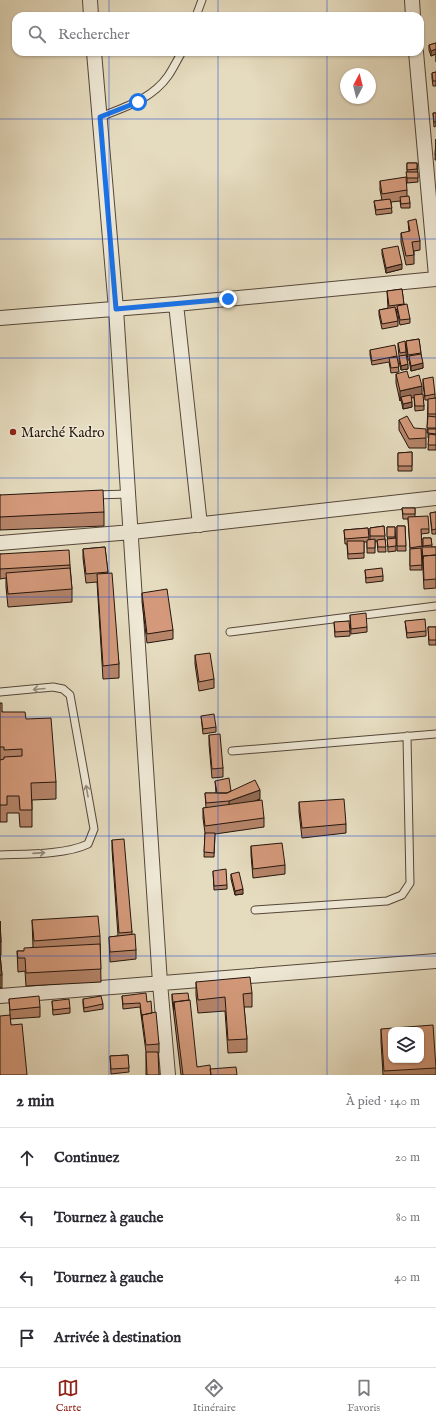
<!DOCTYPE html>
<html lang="fr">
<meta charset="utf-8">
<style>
body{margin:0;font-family:"IM FELL English",serif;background:#f2f2f3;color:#2b2b33}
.controls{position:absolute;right:12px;bottom:12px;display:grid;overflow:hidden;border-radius:8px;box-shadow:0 1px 3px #0004}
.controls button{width:36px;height:36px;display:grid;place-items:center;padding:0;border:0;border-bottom:1px solid #e1e1e2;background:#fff;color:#2b2b33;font:20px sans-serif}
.compass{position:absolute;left:340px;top:68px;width:36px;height:36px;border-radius:50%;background:#fff;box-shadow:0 1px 3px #0004;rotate:7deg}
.stop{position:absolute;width:12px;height:12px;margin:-9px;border:3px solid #1a73e8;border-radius:50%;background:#fff}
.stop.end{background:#1a73e8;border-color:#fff;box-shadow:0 1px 4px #0008}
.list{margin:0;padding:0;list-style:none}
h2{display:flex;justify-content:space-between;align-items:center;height:52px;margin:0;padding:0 16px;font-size:17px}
h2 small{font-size:13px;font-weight:400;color:#7c7c81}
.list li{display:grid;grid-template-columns:26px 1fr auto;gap:12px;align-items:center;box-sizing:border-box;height:60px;padding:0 16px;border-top:1px solid #e1e1e2}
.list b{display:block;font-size:15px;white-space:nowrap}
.list em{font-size:13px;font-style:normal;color:#7c7c81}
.icon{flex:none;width:22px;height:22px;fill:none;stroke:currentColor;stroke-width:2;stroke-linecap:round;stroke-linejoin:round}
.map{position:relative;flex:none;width:436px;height:1075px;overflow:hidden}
.search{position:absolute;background:#fff;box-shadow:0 1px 3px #0004;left:12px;right:12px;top:12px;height:44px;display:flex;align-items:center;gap:10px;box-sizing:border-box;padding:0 14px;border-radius:12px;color:#7c7c81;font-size:15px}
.sheet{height:292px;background:#fff}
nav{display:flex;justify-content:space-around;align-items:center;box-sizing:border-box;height:56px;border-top:1px solid #e1e1e2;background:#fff;font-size:11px;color:#7c7c81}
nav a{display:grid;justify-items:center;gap:2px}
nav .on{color:#8f2418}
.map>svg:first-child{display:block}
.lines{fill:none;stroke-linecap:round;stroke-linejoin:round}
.service-casing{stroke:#554739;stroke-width:9}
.minor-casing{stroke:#554739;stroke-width:16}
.service{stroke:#eee8d5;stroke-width:7}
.minor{stroke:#eee8d5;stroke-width:14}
.wall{fill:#b58469;stroke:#25160d}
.shaded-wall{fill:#946b55;stroke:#25160d}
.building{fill:#d3997a;stroke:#25160d;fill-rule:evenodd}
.oneway{stroke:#948a7b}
.route{stroke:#1a73e8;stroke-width:5}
.grid{fill:none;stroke:#1d4ed8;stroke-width:1;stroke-opacity:0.55}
.poi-dot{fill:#8f2418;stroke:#eee8d5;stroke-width:1.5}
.labels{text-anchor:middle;stroke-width:3;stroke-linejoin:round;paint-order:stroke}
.poi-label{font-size:14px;fill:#25160d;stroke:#eee8d5;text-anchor:start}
</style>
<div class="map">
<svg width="436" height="1075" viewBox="0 0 436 1075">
<rect width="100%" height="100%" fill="#e5dbbe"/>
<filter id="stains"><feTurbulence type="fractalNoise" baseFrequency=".005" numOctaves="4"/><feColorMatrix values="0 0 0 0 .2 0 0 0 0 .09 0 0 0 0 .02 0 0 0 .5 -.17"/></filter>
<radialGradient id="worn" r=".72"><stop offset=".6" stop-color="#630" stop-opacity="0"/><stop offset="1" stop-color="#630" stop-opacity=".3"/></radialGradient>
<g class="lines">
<defs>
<path id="service" d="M196,16L202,0
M100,117C125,107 152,99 168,76C173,69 177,60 182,52
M94,495L129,494
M230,632L436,606
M0,692L53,687L63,689L70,695L94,829L88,844C65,855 25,854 0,855
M232,751L436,734
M255,910L387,901L402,895L410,883L407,736"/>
<path id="minor" d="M90,0L91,16
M412,0L413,16
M94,52L116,309L160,983L168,1075
M416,52L436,276
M176,304L200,525
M0,318L176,304L436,279
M0,543L132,532L436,498
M0,996L436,961"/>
</defs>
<use href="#service" class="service-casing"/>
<use href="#minor" class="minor-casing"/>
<use href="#service" class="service"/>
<use href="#minor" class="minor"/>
</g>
<path class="wall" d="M436,43V62V54L431,56L429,50V45Z
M436,72V86H433L432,78V73Z
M433,113H436V126L434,127Z
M436,139V160H435Z
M407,163H417L418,182L407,183Z
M380,181L407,190V197L410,203V208H401L400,201L391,202L392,213L376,215L374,201L382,200L380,190Z
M408,221L420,241V250L414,251V264L406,265L401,242V233L409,232Z
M382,249L402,269L386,273L382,254Z
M402,289L404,305L410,319V323L400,325L397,309L396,310L398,321V326L382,329L379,315V310L388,308L387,291Z
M419,339L423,368L411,371L409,360H408L406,346V341Z
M398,343L406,352L408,369L401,370L399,361V356L398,347Z
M370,350L397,356L399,372L391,373L389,362L372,365L370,355Z
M396,374L409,378L422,395L424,406V410L415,411L414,397L411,398L412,407L403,409L401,400L400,401L396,383Z
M423,379L435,394V398H436V450H428L429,438H428V433H427L428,400H425L423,384Z
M399,420L414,428L426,438V448H409L399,430Z
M412,452V471H398V453Z
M0,495L104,512V526L0,530Z
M402,508H415V517L429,529V533L421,534L422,547H423V538H431L432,547H436V588L424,589L422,551H421L422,570H410V549L408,519H403Z
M436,512V534H432L430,513Z
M384,526L386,552H378L377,541H375V553H367V542H364V558L348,559L347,544H345L344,530L368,528L369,540H370V528Z
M397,526H405L406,551H397Z
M387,527H395L396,551L388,552Z
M105,547L108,573L119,664V678L103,679L97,582L86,583L83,558V549Z
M0,554L70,565L72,589V602L8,607L6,587V578L0,579Z
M365,570L383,576V581L366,583Z
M142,593L173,630V639L147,643L142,602Z
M350,615L367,627V632L351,634Z
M405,621L426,631V636L407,638Z
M334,622L350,631V636L335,637Z
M428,627H436V645H429Z
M195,655L214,679V688L199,691L195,664Z
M0,703L2,712L26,719L56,782V799L32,800V827H20L19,813H7V822H0Z
M201,716L216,727V732L203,734Z
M209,735L223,768V777L212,778L209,744Z
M215,781L231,791L260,799L252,802L264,818V827L215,834L214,857H204L205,833L203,818V808H206L205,793H216Z
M299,802L346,824V833L302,838L299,812Z
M112,840L132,932V935L136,950V959L110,962L109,937L118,936L112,849Z
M251,846L285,865V874L253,878L251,855Z
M213,871L227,885V889L214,890Z
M231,874L243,894L235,895L231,879Z
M32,920L100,936L101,982L26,986L25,971L18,972L17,951H24L33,947Z
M0,921L1,942V955H0L2,975V988H0Z
M196,982L252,993V1007H244L247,1039V1052L228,1053L225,1011L198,1013L196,995Z
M172,994L197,1067L237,1075H181L172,999Z
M122,996L147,1002L152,1013L159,1044V1053H158L159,1075H146V1052L140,1007L123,1009Z
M9,999L40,1007V1017L10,1019L11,1025L0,1075L10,1015Z
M83,999L103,1004V1009L84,1012L83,1004Z
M52,1001L70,1008V1013L53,1015Z
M381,1029L436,1064V1075H383L381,1042Z
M128,1055L129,1072L111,1074L110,1056Z"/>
<path class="shaded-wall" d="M436,49V54L431,56V51Z
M402,264V269L386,273V268Z
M423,363V368L411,371V366Z
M408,364V369L401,370V366Z
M422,386V396L402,400L401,397V400L400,401V391Z
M412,402V407L403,409V404Z
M260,790V799L229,811V801Z
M243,889V894L235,895V891Z"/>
<path class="building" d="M436,43V49L431,51L429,45Z
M436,72V81H433L432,73Z
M433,113H436V122H434Z
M436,139V155H435Z
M407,163H417V169L407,170Z
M406,172H418V178H407Z
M406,177L407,190L382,194L380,181Z
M409,196L410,203L401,204L400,197Z
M390,199L392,208L376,210L374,201Z
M416,219L420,241L412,242L414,255L406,256L401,233L410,231L408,221Z
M398,246L402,264L386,268L382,249Z
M402,289L404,304L389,306L387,291Z
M407,304L410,319L400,320L397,306Z
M395,307L398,321L382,324L379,310Z
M419,339L421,353L408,355L406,341Z
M405,341L406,352L400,353L398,343Z
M395,345L397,356L372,361L370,350Z
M421,354L423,363L411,366L409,356Z
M406,355L408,364L401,366L399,356Z
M397,357L399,367L391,368L389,358Z
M407,371L409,378L419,375L422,386L400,391L396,374Z
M433,377L435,394L425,396L423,379Z
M423,394L424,406H415L414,395Z
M411,395L412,402L403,404L401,397Z
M436,398V414H428V399Z
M407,416L414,428L426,429V438L409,439L399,420Z
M428,416L436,417V428H427Z
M428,429H436V434L428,433Z
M429,434L436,435V445H428Z
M412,452V466H398V453Z
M103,490L104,512L0,517V495Z
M402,508H415V514H403Z
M436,512V529L432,530L430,513Z
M428,516L429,529H421L422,546L410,548L408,517Z
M384,526L385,536H370V528Z
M397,526H405L406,546H397Z
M387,527H395V537H387Z
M368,528L369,537L345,539L344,530Z
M396,538V546L388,547L387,539Z
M423,538H431L432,545L423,546Z
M375,539V548H367V540Z
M385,539L386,547H378L377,540Z
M347,541H364V553L348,554Z
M105,547L108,572L86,574L83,549Z
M422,547H436V555L423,556V559Z
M421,548L422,565L410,566V549Z
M69,550L70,565L0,569V554Z
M436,555V579L424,580L423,556Z
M70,568L72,589L8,594L6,573Z
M382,568L383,576L366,578L365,570Z
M112,573L119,664L103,666L97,574Z
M167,589L173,630L147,634L142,593Z
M366,613L367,627L351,629L350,615Z
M425,619L426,631L407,633L405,621Z
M349,621L350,631L335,632L334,622Z
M428,627H436V640H429Z
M210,653L214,679L199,682L195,655Z
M0,703H2V712H25L26,719L51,718L56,782L31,783L32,810H20L19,796H7V805H0V760L4,759V757L22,756V749L4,750V747H0Z
M214,714L216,727L203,729L201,716Z
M220,734L223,768L212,769L209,735Z
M229,778L231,791L227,793H217L215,781Z
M255,780L260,790L229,801L206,803L205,793H227Z
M344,799L346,824L302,828L299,802Z
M262,800L264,818L205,826L203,808Z
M205,833H215L214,853L204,852Z
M124,839L132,932L119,933L112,840Z
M282,843L285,865L253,869L251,846Z
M226,869L227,885L214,886L213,871Z
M239,872L243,889L235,891L231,874Z
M98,916L100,936L34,941L32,920Z
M0,921L1,942L0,941Z
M135,934L136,950L110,952L109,937Z
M100,944L101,969L26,973L25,958H18L17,951H24V948Z
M0,954L2,975H0Z
M250,977L252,993L243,994L247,1039L228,1040L225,997L198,1000L196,982Z
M146,993L147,1002L151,1001L152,1013L142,1015V1019L140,1003L123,1004L122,996Z
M188,993L189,1000L174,1002V1010L172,994Z
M39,996L40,1007L10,1010L9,999Z
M101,996L103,1004L84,1008L83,999Z
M69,999L70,1008L53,1010L52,1001Z
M190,1000L197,1067L210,1065L211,1075H183L174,1002Z
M156,1012L159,1044L146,1045L142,1015Z
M10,1015L11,1025L22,1024L27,1075H0V1016Z
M433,1025L436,1068L384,1071L381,1029ZM391,1030H421V1060H391Z
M146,1052H158L159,1075H147Z
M128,1055L129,1068L111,1069L110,1056Z
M236,1067L237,1075H211L210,1069Z"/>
<defs><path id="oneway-shaft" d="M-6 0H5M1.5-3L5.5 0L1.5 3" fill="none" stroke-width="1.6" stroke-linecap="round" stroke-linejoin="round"/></defs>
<g class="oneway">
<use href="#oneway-shaft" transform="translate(39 689) rotate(175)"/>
<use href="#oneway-shaft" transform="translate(87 791) rotate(-100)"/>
<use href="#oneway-shaft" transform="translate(39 853) rotate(-4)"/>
</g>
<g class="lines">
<path class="route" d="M138,102L100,117L116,309L228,299"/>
</g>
<path class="grid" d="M109,0V16M218,0V16M327,0V16M109,52V1075M218,52V1075M327,52V1075M0,119H436M0,239H436M0,358H436M0,478H436M0,597H436M0,717H436M0,836H436M0,956H436"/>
<circle class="poi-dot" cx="13" cy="432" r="4"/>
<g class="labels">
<g class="poi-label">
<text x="21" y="437">Marché Kadro</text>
</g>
</g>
<rect width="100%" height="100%" filter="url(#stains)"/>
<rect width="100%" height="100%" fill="url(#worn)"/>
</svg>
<div class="controls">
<button><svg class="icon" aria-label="layers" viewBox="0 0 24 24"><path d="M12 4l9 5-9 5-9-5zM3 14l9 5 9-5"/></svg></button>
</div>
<svg class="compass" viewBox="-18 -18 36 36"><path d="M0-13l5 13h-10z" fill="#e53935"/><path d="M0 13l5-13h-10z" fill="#7c7c81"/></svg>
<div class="stop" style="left:138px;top:102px"></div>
<div class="stop end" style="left:228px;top:299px"></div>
<div class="search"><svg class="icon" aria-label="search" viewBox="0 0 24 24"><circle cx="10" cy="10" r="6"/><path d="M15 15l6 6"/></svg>Rechercher</div>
</div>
<section class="sheet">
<h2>2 min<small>À pied · 140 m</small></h2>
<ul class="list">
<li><svg class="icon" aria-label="ahead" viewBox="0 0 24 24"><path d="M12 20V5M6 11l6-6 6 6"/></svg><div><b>Continuez</b></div><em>20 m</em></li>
<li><svg class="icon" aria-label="left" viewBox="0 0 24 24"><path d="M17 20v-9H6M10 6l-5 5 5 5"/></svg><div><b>Tournez à gauche</b></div><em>80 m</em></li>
<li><svg class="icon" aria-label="left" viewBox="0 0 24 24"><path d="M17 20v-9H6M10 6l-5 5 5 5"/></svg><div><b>Tournez à gauche</b></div><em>40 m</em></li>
<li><svg class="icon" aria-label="arrive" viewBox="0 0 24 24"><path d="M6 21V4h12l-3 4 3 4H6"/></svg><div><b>Arrivée à destination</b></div></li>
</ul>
</section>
<nav>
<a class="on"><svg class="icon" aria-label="map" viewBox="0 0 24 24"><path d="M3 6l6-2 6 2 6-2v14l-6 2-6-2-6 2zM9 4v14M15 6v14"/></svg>Carte</a>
<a><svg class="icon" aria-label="directions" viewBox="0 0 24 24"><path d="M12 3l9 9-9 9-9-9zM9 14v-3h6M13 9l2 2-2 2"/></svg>Itinéraire</a>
<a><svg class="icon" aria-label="saved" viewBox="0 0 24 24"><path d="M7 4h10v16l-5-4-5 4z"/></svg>Favoris</a>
</nav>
